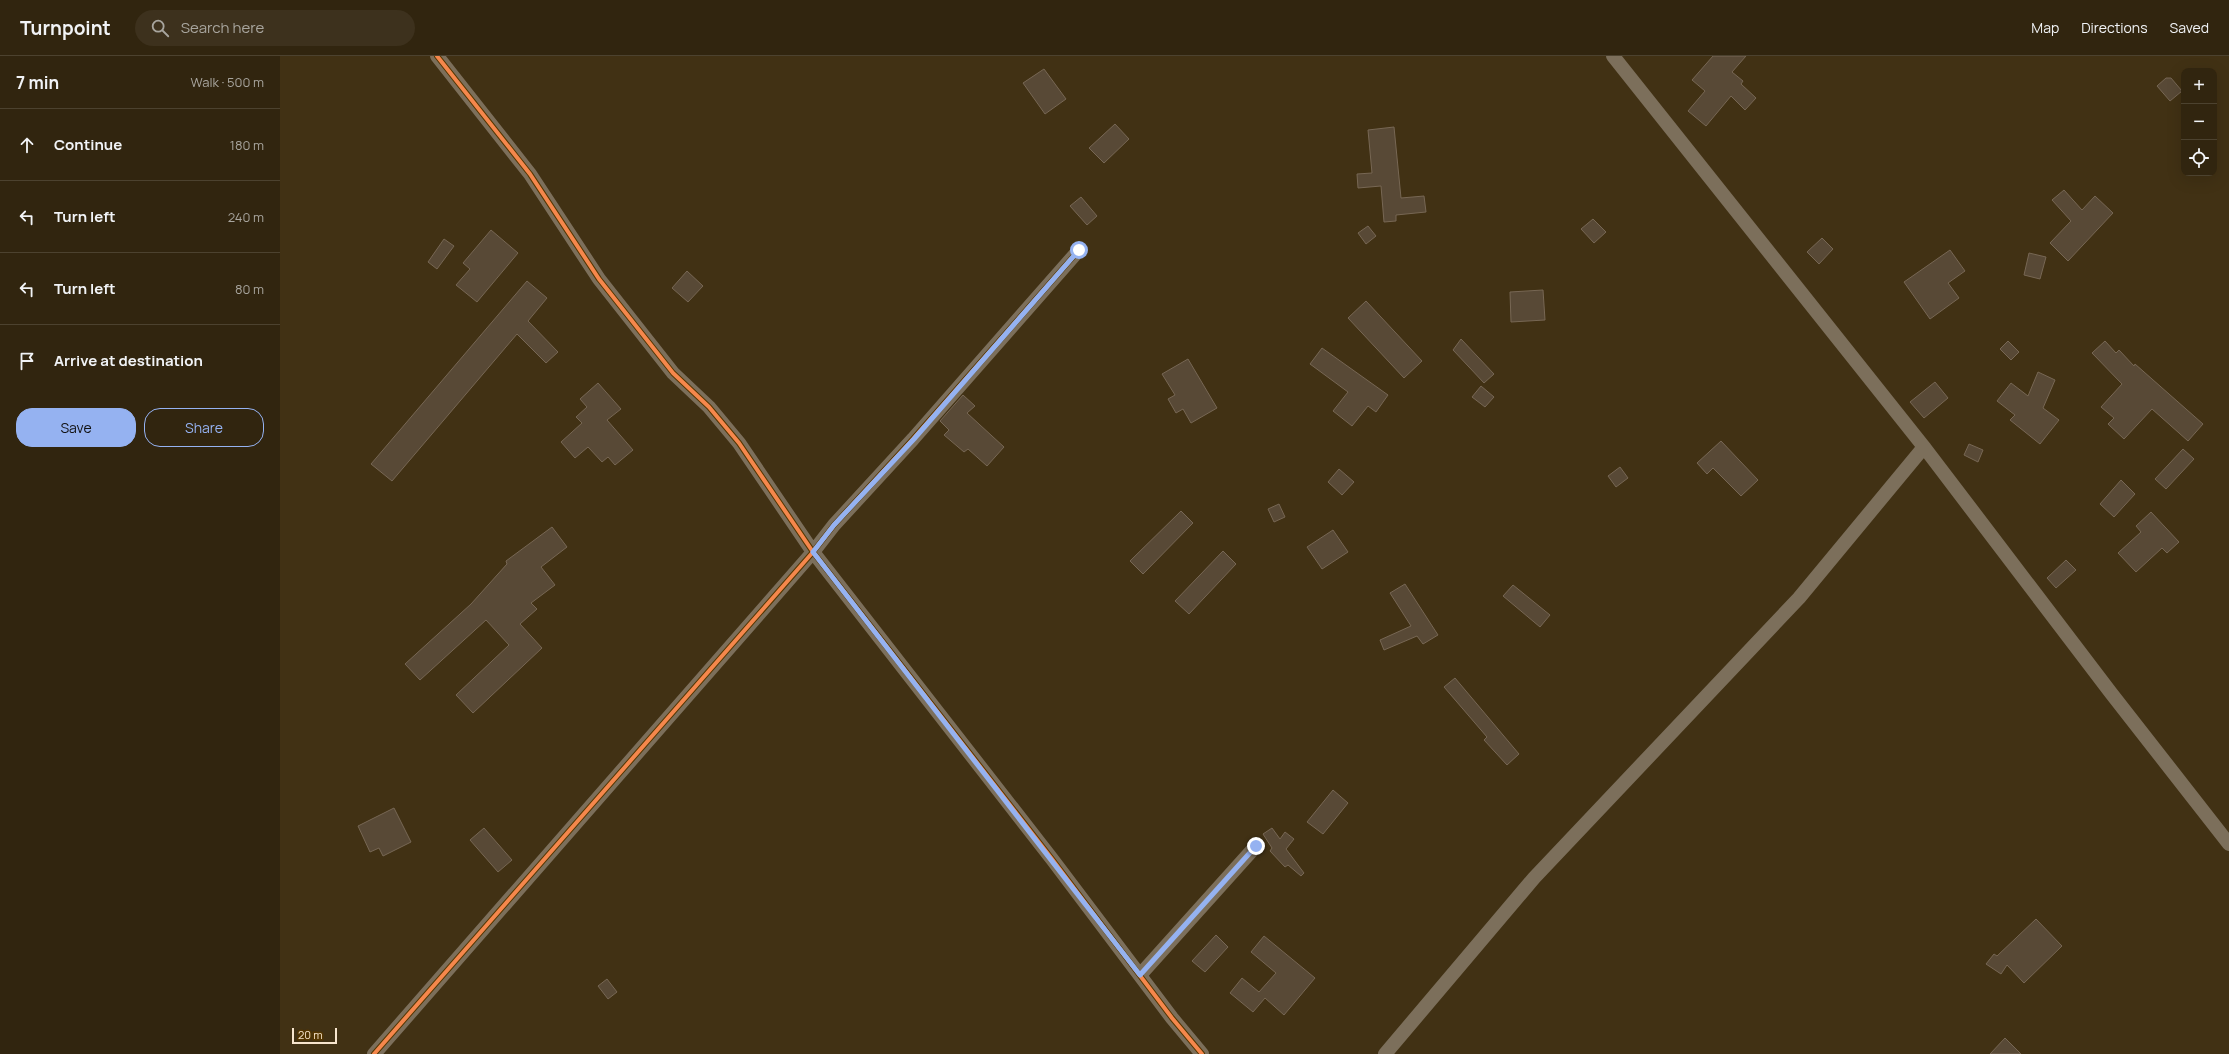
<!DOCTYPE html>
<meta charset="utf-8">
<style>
body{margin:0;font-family:Manrope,sans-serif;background:#3d311d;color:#f1f3f6}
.controls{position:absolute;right:12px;top:12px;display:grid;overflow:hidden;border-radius:8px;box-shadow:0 4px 16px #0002}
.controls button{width:36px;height:36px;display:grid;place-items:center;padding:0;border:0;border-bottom:1px solid #4c422f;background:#31250f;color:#f1f3f6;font:20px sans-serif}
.scale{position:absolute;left:12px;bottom:10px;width:45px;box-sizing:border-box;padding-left:4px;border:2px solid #f7e5cd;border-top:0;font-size:11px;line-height:14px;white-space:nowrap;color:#f7e5cd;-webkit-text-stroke:3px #543601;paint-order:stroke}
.stop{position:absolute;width:12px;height:12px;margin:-9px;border:3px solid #95b2f1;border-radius:50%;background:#fff}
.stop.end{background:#95b2f1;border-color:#fff;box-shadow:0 1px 4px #0008}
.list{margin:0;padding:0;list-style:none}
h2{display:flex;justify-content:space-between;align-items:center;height:52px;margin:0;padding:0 16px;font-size:17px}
h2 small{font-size:13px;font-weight:400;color:#a8a59e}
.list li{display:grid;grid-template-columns:26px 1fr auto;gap:12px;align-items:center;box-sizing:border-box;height:72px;padding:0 16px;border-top:1px solid #4c422f}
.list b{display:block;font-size:15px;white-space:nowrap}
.list em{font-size:13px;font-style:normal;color:#a8a59e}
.actions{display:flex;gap:8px;padding:12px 16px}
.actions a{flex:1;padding:9px 0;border:1px solid #95b2f1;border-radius:16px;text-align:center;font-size:14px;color:#95b2f1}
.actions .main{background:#95b2f1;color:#111}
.icon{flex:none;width:22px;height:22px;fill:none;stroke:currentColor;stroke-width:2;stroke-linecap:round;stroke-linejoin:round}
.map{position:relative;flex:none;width:1949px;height:998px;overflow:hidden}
header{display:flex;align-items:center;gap:24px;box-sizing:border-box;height:56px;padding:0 20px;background:#31250f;border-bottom:1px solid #4c422f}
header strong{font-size:19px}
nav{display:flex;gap:22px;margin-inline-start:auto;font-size:14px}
.search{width:280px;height:36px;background:#3d311d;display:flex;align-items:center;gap:10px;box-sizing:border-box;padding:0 14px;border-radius:22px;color:#a8a59e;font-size:15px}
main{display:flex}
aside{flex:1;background:#31250f}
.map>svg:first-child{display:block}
.building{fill:#584936;stroke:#776754}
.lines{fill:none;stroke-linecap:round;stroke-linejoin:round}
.minor{stroke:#7c6f5b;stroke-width:14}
.cycleway-casing{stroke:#543601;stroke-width:6}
.cycleway{stroke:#f5874c;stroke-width:4}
.route{stroke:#95b2f1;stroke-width:5}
</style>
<header>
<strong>Turnpoint</strong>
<div class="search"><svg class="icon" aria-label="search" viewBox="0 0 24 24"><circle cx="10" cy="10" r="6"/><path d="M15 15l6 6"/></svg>Search here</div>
<nav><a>Map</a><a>Directions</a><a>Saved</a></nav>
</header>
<main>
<aside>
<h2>7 min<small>Walk · 500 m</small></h2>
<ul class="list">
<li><svg class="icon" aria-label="ahead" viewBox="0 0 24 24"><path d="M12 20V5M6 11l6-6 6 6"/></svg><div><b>Continue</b></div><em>180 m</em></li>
<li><svg class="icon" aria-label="left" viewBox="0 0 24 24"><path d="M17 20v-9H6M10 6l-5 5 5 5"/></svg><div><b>Turn left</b></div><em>240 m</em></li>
<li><svg class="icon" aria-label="left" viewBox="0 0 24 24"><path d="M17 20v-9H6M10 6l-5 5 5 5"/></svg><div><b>Turn left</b></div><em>80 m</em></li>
<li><svg class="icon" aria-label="arrive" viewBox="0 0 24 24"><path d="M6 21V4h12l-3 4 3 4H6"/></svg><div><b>Arrive at destination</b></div></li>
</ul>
<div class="actions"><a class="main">Save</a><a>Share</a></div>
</aside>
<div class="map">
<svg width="1949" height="998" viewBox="0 0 1949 998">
<rect width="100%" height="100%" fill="#413114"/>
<path class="building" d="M1433,0H1466L1452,16L1463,25L1461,28L1476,42L1465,54L1451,40L1426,70L1408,55L1425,35L1412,24Z
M764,13L786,43L765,58L743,27Z
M1886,22H1891L1902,35L1890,45L1877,30Z
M835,68L849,83L824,107L809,92Z
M1114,71L1121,142L1144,140L1146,156L1116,159V165L1104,166L1101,130L1078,132L1077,118L1092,117L1088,74Z
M1784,134L1802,154L1815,140L1833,157L1788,205L1770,187L1791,165L1772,144Z
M801,141L817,160L807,169L790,150Z
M1313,163L1326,176L1314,187L1301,173Z
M1088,170L1096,180L1086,188L1078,177Z
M211,174L238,197L197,246L176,229L190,213L183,207Z
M1542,182L1553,193L1539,208L1527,196Z
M164,183L174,190L157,213L148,206Z
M1670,194L1685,215L1668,227L1679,242L1650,263L1624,226Z
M1749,197L1766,201L1760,223L1744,219Z
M407,215L423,230L408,246L392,232Z
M247,225L267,242L248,265L278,296L266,307L237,278L112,425L91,408Z
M1263,234L1265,264L1231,266L1230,236Z
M1086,245L1142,305L1124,322L1068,262Z
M1181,283L1214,318L1204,327L1173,294Z
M1728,285L1739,296L1731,304L1720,293Z
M1825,285L1836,297L1839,294L1854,310L1855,308L1923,368L1908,385L1872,353L1844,383L1828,368L1834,362L1821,351L1842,328L1812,297Z
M1042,292L1108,339L1096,356L1088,350L1072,370L1053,355L1068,336L1030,308Z
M908,303L937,352L911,367L903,353L896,357L888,343L895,339L882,318Z
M1758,316L1775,324L1763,352L1779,364L1760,388L1730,364L1735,359L1717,345L1731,327L1748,340Z
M1655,326L1668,342L1644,362L1630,346Z
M318,327L341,353L327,364L353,394L335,409L328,401L322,406L308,391L295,402L281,386L302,367L296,361L307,351L300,343Z
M1201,330L1214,341L1205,351L1192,341Z
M683,339L695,350L687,357L724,391L707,410L688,393L684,396L664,379L669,374L660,365Z
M1441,385L1478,424L1461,440L1433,412L1427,418L1417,407Z
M1689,388L1703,394L1698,406L1684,399Z
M1903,393L1914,403L1886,433L1875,423Z
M1340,411L1348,422L1336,431L1328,420Z
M1059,413L1074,426L1062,439L1048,426Z
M1841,424L1855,438L1834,461L1820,448Z
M999,448L1005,461L994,466L988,453Z
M901,455L913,467L863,518L850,505Z
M1871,456L1899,486L1887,497L1882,492L1856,516L1838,497L1861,476L1856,470Z
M272,471L287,491L261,511L275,529L251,547L257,553L240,568L262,592L193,657L176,639L229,589L206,564L140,624L125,608L191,548L227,508L226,505Z
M1053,474L1068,496L1042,513L1027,491Z
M943,495L956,508L909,558L895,545Z
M1786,504L1796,514L1776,532L1767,522Z
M1125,528L1158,579L1143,588L1137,580L1104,594L1100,584L1131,570L1110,537Z
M1233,529L1270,559L1260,571L1223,540Z
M1175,622L1239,698L1227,709L1204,684L1207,681L1164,631Z
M1053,734L1068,747L1043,778L1027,766Z
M114,752L131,786L103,800L99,792L90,796L78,770Z
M204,772L232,804L218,816L190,784Z
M992,772L1000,783L1005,776L1014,783L1006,793L1024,817L1021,820L1008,809L1005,811L990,795L992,792L983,778Z
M1756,863L1782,890L1744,927L1727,909L1721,918L1706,908L1714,898L1717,900Z
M936,879L948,891L925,916L912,905Z
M984,880L1035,922L1004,959L985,942L973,956L950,937L962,922L979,936L996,917L971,896Z
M327,923L337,936L328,943L318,930Z
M1725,982L1741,998H1710Z"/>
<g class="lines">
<path class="minor" d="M157,0L250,118L319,223L393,317L429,351L459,387L533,496L554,469L633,383L799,194
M1333,0L1644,391L1831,637L1949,788
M860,919L976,790
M94,998L533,496L772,803L892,962L922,998
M1105,998L1254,822L1519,542L1644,391"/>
<defs>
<path id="cycleway" d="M157,0L250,118L319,223L393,317L429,351L459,387L533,496L554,469L633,383L799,194
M94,998L533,496L772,803L892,962L922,998"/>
</defs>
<use href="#cycleway" class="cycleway-casing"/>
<use href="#cycleway" class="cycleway"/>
</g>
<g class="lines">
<path class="route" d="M799,194L634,383L554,469L533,496L860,919L976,790"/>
</g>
</svg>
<div class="controls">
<button>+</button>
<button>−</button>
<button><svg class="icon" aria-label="locate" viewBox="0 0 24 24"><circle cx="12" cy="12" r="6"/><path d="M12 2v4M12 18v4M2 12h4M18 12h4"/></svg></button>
</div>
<div class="scale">20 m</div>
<div class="stop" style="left:799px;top:194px"></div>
<div class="stop end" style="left:976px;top:790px"></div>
</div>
</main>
